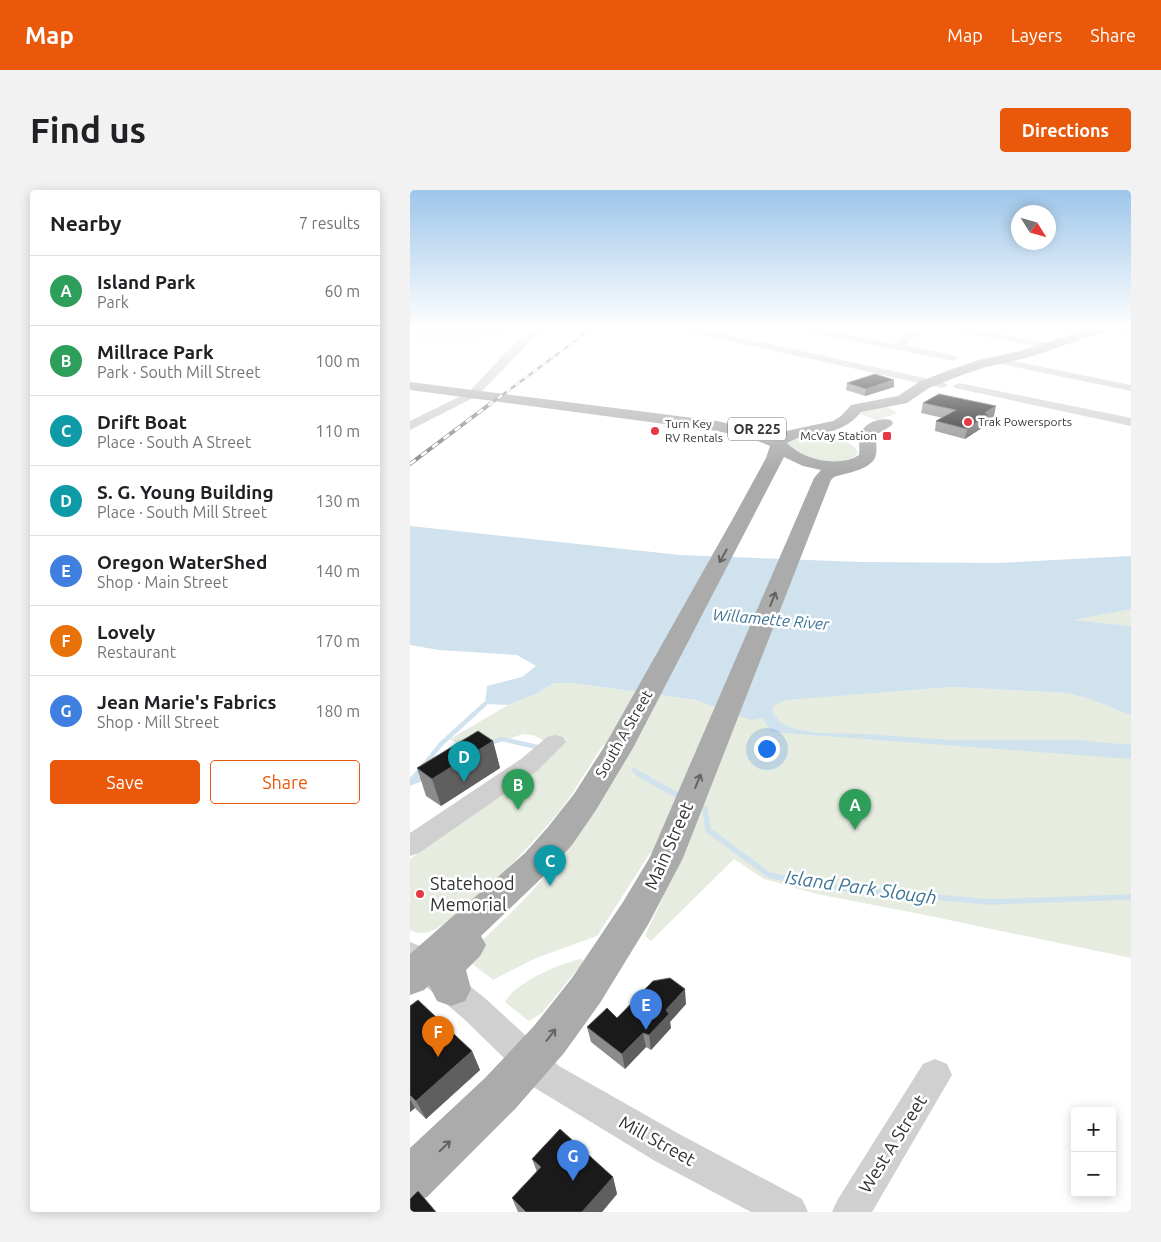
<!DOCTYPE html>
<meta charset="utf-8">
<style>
body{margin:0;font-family:Ubuntu,sans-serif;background:#f2f2f2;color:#202124}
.controls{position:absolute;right:15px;bottom:15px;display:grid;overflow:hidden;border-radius:5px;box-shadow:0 2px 12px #0003}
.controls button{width:45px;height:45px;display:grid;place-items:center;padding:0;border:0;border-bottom:1px solid #e0e0e0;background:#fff;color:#202124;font:25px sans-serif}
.compass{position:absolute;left:601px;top:15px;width:45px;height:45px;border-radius:50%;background:#fff;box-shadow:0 2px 12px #0003;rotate:127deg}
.you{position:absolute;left:356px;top:558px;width:18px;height:18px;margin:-12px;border:4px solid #fff;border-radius:50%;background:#1a73e8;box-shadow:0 0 0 8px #1a73e833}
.badge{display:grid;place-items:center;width:32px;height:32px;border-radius:50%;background:#ea580c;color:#fff;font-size:16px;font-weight:700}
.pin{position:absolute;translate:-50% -41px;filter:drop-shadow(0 1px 2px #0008)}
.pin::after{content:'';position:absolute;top:26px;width:18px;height:15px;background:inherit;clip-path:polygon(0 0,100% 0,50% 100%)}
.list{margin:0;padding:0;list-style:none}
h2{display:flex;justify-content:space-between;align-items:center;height:65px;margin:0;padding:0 20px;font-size:21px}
h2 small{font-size:16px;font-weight:400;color:#757577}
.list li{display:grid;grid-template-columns:32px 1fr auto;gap:15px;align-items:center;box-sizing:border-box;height:70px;padding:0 20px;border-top:1px solid #e0e0e0}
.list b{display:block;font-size:19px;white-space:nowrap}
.list p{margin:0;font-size:16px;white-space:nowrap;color:#757577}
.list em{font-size:16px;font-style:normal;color:#757577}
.actions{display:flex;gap:10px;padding:15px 20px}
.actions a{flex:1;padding:11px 0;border:1px solid #ea580c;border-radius:5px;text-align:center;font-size:18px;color:#ea580c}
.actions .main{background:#ea580c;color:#fff}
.map{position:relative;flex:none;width:721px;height:1022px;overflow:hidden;border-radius:5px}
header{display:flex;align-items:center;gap:30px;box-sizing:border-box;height:70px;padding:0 25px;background:#ea580c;color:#fff}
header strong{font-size:24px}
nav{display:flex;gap:28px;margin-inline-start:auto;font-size:18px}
.intro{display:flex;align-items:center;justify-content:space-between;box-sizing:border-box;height:120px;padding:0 30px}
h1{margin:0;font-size:35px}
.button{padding:12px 22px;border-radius:5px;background:#ea580c;color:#fff;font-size:18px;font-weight:700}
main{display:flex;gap:30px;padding:0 30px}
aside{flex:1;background:#fff;border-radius:5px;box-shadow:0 2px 12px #0003}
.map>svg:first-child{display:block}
.green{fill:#e6ecdf}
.water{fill:#cfe2ee}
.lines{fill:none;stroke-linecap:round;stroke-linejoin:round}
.stream-far1{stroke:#cfe2ee;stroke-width:4.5}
.stream{stroke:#cfe2ee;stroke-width:5.5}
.minor{fill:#d0d0d0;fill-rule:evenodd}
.major{fill:#ababab;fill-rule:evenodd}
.rail-far1-casing{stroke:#888;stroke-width:2.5}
.rail-casing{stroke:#888;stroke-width:4}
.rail-far1{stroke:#fff;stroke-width:2;stroke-dasharray:5.5;stroke-linecap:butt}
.rail{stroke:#fff;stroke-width:2.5;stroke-dasharray:7;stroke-linecap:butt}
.wall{fill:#8c8c8c}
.shaded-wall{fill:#5f5f5f}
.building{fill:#1a1a1a;stroke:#5f5f5f}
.oneway{stroke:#636363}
.poi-dot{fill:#e63946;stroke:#fff;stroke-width:2}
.labels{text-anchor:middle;stroke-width:5;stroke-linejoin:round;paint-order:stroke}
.far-poi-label{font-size:12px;fill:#333;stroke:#fff;text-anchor:start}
.shield{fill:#fff;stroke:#707070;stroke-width:1}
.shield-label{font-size:14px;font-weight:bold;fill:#333}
.street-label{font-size:15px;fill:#333;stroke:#fff}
.water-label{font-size:16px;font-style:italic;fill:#3f7597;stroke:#fff}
.near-street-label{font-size:18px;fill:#333;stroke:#fff}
.near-poi-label{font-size:18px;fill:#333;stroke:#fff;text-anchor:start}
.near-water-label{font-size:19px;font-style:italic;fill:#3f7597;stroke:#fff}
</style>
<header>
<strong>Map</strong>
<nav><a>Map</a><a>Layers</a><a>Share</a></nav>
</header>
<div class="intro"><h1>Find us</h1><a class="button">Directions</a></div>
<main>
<aside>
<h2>Nearby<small>7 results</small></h2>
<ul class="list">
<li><span class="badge" style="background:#2e9e5b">A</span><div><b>Island Park</b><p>Park</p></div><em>60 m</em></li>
<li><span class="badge" style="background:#2e9e5b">B</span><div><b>Millrace Park</b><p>Park · South Mill Street</p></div><em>100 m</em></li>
<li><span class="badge" style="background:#0f9aa8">C</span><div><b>Drift Boat</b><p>Place · South A Street</p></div><em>110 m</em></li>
<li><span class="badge" style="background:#0f9aa8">D</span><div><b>S. G. Young Building</b><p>Place · South Mill Street</p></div><em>130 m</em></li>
<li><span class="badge" style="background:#3f7fe0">E</span><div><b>Oregon WaterShed</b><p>Shop · Main Street</p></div><em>140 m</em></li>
<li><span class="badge" style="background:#e8710a">F</span><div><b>Lovely</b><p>Restaurant</p></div><em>170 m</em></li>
<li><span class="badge" style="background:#3f7fe0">G</span><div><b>Jean Marie's Fabrics</b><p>Shop · Mill Street</p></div><em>180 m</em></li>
</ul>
<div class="actions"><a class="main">Save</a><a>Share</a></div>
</aside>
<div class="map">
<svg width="721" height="1022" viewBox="0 0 721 1022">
<rect width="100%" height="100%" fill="#fff"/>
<path class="green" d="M0,139H102L105,140L50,154L39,151L23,155L0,148Z
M477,217L485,221L486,224L466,230L450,224L451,222L459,219Z
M400,245C413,245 444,249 448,263C438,275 412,274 398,269C391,266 384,260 378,256L379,251Z
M721,419V436L662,430Z
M144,493H163L286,510L423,506L543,497L657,503L721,515V768L515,725L407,704L354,689L324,669L241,751L235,746L269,672L240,663L187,746L126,768L83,790L54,767C85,738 119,708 145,674C172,639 193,598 216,559L193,555C181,573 170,592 158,610C138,638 46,739 14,743C9,744 5,742 0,740V669L148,558L123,545L113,544L61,562L40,549L98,515L126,504Z
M171,769L174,771L132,823L119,831L116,829L95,812C104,793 151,773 171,769Z"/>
<path class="water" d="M0,336L270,365L451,372L589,373L721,366V419L664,430L721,436V525L678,508L657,503L543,497L376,510L363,516L362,522L370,532L381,538L407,543L455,544L542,550H666L721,555V569L362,542L352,528L341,530L286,510L163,493H144L126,504L98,515L75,514L77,496L112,487L126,476L107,465L29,460L0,455Z"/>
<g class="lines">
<path class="stream-far1" d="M78,553L92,549L127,557
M224,580L231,585
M6,585L31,554L75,514"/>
<path class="stream" d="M229,584L272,608
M0,592L7,584
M0,593L15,587
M288,616L295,619L298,640L359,685L394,693L452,701L581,712L721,707"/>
<path class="minor" d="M122,139H132L67,206L0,240V231L59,202L99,159Z
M274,139H292L532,192L538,195L532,198L279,142Z
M393,139H412L485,154C492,143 505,139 517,139L494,155L543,165L548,168L543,171L398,142Z
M547,139H566L639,153L644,156L639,159L552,142Z
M706,139H721V144L708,141Z
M589,168L721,195V201L585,173L584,171L585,169Z
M549,193L721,228V236L545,198L543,196Z
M145,545L153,547L156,552L127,581L9,663L0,666V643L111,569L137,547Z
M0,752L10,756L76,809L149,876L271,945L392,1009L398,1022H341L245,971L125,898L54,829L0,783Z
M525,869L537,874L542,885L462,1022H422L428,1009L513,874Z"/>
<path class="major" d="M677,139H695L693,142L620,167L576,177L552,185L519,198L497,213L451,222C428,250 404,238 377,253C393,270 429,278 449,265C450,258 448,251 450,244C454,233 470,227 481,230L483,233L481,236L467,244C465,251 468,261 465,268C459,280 436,283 424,287L421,290L273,668L239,733L190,813L154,863L106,918L17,1007L0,1014V958L75,888L124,836L162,788L213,712L240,667L404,288L411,280L393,276L374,267L223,558L186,620L162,655L139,681L71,746L76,755L70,766L56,780L61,799L55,811L41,816L27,811L19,795L14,800L0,805V764L115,663L138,637L164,604L194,557L326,323L356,268L360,256L340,248L307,241L0,200V192L307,231L351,241L365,246L376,241L423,231L431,226L441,215L488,206L509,192L542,179L569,170L610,161Z"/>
<defs>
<path id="rail-far1" d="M79,215L181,139"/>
<path id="rail" d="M0,274L80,214"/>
</defs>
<use href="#rail-far1" class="rail-far1-casing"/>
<use href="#rail" class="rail-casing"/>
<use href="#rail-far1" class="rail-far1"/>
<use href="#rail" class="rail"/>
</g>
<path class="wall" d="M437,193L484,197L455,206L436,200Z
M513,213L584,226L578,230V234L555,249L525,241L526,231L533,228L511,223Z
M83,551L90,578L31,616L16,606L7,578Z
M276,814L260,832L261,838L241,860L236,857L215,879L181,852L177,837L207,828Z
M0,816L62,861L70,880L16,929L5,918L0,922Z
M122,969L203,987L207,1004L192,1022H108L102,1008L127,982Z"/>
<path class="shaded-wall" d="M484,190V197L455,206L456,199Z
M586,216L584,226L578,230V234L555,249L557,239L575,223Z
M83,551L90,578L31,616L22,589Z
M275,799L276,814L260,832L261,838L241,860L239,845L256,820Z
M233,843L236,857L215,879L212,864Z
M62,861L70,880L16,929L6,911Z
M0,909L5,918L0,922Z
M203,987L207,1004L192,1022H172Z"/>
<path class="building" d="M465,184L484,190L456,199L437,193Z
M529,204L586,216L575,223L579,224L557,239L526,231L546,220L513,213Z
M68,541L83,551L22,589L7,578Z
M260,788L275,799L256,820L259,824L239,845L233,843L212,864L177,837L197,818L207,828L243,791Z
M8,810L62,861L6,911L0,905V816Z
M150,939L203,987L172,1022H116L102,1008L131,977L122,969Z
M8,1001L26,1022H0V1009Z"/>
<defs><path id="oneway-shaft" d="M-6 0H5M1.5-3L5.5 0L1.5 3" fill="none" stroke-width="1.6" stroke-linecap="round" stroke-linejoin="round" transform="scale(1.25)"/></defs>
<g class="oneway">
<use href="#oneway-shaft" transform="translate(313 366) rotate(119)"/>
<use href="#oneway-shaft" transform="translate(363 409) rotate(-68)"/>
<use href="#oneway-shaft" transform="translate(288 591) rotate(-68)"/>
<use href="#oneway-shaft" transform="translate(141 845) rotate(-52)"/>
<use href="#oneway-shaft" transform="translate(35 956) rotate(-44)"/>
</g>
<linearGradient id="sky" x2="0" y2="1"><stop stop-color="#9ec6ea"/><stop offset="0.49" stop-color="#fff"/><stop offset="1" stop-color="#fff" stop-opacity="0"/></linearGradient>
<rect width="721" height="282" fill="url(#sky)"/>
<g class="poi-dot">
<circle cx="558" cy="232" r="5"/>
<circle cx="245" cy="241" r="5"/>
<rect x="472" y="241" width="10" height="10" rx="2.5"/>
<circle cx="10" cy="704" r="5"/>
</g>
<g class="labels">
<g class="far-poi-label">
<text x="568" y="236">Trak Powersports</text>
<text x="255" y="238">Turn Key<tspan x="255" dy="14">RV Rentals</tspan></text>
<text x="467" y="250" text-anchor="end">McVay Station</text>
</g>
<rect class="shield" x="318" y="227.5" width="58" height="23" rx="4"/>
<g class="shield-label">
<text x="347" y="244">OR 225</text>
</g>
<g class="street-label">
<text transform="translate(214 544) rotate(-60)" y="5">South A Street</text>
</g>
<g class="water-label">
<text transform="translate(361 429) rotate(5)" y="6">Willamette River</text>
</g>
<g class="near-street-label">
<text transform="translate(259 656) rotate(-66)" y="6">Main Street</text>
<text transform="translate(247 951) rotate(29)" y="6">Mill Street</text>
<text transform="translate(483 954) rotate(-58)" y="6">West A Street</text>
</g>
<g class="near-poi-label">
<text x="20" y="700">Statehood<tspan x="20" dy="21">Memorial</tspan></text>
</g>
<g class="near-water-label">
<text transform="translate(451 697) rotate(8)" y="7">Island Park Slough</text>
</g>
</g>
</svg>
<div class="controls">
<button>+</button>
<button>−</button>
</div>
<svg class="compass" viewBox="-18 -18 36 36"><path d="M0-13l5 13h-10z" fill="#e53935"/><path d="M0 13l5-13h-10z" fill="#757577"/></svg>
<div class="you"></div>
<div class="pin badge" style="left:445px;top:640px;background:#2e9e5b">A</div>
<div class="pin badge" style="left:108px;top:620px;background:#2e9e5b">B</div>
<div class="pin badge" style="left:140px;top:696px;background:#0f9aa8">C</div>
<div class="pin badge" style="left:54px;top:592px;background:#0f9aa8">D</div>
<div class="pin badge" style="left:236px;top:840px;background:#3f7fe0">E</div>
<div class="pin badge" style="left:28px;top:867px;background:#e8710a">F</div>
<div class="pin badge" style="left:163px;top:991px;background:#3f7fe0">G</div>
</div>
</main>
